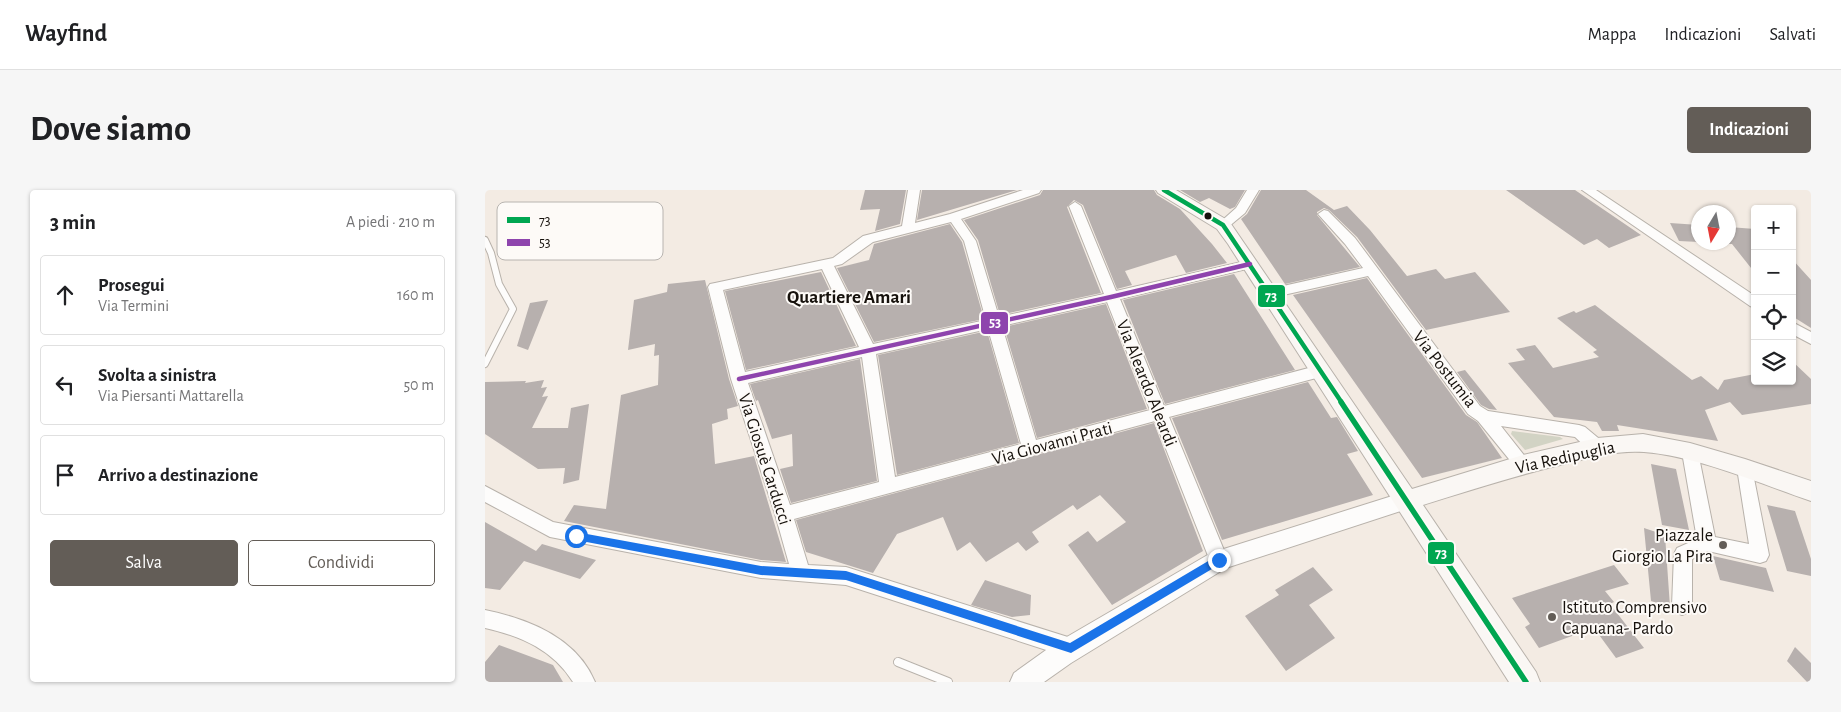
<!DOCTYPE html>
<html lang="it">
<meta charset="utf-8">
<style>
body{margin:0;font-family:"Alegreya Sans",sans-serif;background:#f6f6f6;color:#202124}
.controls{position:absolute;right:15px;top:15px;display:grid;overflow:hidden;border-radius:5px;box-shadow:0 1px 4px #0004}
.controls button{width:45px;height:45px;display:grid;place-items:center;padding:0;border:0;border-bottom:1px solid #e0e0e0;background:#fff;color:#202124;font:25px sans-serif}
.compass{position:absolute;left:1206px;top:15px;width:45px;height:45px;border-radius:50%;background:#fff;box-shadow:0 1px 4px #0004;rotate:190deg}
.stop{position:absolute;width:15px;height:15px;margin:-11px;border:4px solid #1a73e8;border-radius:50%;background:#fff}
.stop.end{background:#1a73e8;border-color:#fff;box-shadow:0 1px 5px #0008}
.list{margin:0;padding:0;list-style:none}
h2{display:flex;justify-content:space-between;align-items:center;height:65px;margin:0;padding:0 20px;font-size:21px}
h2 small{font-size:16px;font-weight:400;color:#757577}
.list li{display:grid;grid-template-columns:32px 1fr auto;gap:15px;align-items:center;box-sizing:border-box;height:80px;margin:0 10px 10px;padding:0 10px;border:1px solid #e0e0e0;border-radius:5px}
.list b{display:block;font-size:19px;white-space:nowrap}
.list p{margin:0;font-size:16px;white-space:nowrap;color:#757577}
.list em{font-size:16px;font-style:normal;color:#757577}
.actions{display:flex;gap:10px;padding:15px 20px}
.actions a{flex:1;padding:11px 0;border:1px solid #635d57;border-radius:5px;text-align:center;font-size:18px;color:#635d57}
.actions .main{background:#635d57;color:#fff}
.icon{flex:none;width:28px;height:28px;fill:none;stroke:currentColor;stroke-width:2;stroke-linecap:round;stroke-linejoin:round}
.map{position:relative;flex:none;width:1326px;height:492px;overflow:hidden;border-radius:5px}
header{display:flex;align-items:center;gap:30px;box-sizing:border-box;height:70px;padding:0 25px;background:#fff;border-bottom:1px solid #e0e0e0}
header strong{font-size:24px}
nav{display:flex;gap:28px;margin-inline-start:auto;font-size:18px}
.intro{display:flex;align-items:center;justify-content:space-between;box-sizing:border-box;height:120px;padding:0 30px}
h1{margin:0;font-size:35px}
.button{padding:12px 22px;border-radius:5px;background:#635d57;color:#fff;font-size:18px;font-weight:700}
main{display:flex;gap:30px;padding:0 30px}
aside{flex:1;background:#fff;border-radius:5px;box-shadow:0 1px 4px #0004}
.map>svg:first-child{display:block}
.green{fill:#d2d3c4}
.building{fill:#b7b0ae}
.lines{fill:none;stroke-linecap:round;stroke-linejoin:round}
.service-far1-casing{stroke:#b8b2ab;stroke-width:8}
.service-casing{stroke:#b8b2ab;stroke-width:10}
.minor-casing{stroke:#b8b2ab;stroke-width:2}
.tertiary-casing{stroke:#b8b2ab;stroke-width:2}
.secondary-casing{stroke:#b8b2ab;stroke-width:2}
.service-far1{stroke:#fdfcfb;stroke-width:6}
.service{stroke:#fdfcfb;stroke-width:8}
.minor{fill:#fdfcfb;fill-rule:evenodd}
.tertiary{fill:#fdfcfb;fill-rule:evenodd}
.secondary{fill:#faf7f4;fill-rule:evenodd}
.bus-1-far1-casing{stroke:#fdfaf7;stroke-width:8}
.bus-1-casing{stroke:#fdfaf7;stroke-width:9}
.bus-2-casing{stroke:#fdfaf7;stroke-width:8}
.bus-1-far1{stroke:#00a651;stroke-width:4.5}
.bus-1{stroke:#00a651;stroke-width:5.5}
.bus-2{stroke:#8e44ad;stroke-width:4.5}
.route{fill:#1a73e8}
.bus-dot{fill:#16110c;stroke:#fdfaf7;stroke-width:2}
.poi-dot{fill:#635d57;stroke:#fdfaf7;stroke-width:2}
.labels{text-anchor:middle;stroke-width:4;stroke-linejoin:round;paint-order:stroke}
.street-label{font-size:18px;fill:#16110c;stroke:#fdfaf7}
.poi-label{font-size:18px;fill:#16110c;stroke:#fdfaf7;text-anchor:end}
.neighbourhood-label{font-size:19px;font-weight:bold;fill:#16110c;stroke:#fdfaf7}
.key{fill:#fdfaf7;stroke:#b8b4b0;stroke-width:1}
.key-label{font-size:14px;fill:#16110c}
.line-badge{stroke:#fdfaf7;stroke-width:2}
.badge-label{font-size:14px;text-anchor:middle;font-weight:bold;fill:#fff}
</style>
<header>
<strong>Wayfind</strong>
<nav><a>Mappa</a><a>Indicazioni</a><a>Salvati</a></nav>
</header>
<div class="intro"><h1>Dove siamo</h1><a class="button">Indicazioni</a></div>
<main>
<aside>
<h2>3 min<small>A piedi · 210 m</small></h2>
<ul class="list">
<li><svg class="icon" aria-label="ahead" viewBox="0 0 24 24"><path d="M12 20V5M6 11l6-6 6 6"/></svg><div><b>Prosegui</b><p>Via Termini</p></div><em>160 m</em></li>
<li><svg class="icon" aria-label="left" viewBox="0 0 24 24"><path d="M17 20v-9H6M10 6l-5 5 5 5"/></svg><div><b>Svolta a sinistra</b><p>Via Piersanti Mattarella</p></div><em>50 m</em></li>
<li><svg class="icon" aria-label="arrive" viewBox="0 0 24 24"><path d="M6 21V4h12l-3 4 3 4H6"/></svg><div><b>Arrivo a destinazione</b></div></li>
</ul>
<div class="actions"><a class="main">Salva</a><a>Condividi</a></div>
</aside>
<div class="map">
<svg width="1326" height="492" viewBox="0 0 1326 492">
<rect width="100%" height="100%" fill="#f3ebe3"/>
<path class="green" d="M1027,241L1075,247L1078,249L1040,260L1026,244Z"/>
<path class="building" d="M380,0H421L415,34L390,41L395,19L375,20Z
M437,0H532L432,30Z
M558,0H669L672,5L695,19L727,54L742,73L701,83L691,65L640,81L647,95L632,99L598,15L589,10L582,17L616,103L515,125L493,50L479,30L555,5Z
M695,0H760L750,17L745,19L724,8L715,12Z
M776,0H821L849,20L862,16L885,40L922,86L951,79L960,89L990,82L1025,122L941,140L872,47L844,20L839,18L832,22V25L875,77L800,94L756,29L762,24Z
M1021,0H1090L1156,45L1124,58L1112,49L1099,55Z
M1185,33L1214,35V52L1194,51Z
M465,34L477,52L499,129L389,152L352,78L384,70L389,54Z
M1244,37L1270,39V83L1247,54H1244Z
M1307,69L1326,90V138L1307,126Z
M336,82L371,156L261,180L240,101Z
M749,84L810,180L680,214L638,110Z
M882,88L981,225L992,232L1017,268L937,288L808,105Z
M220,90L244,189L253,216L242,219L243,229L227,234L230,274L269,266L301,372L276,370L79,331L89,315L121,319L136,205L173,195L174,165L169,166L170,154L143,160L149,110L182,102L183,94Z
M63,110L43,160L32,156L45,113Z
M621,114L662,219L552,248L519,137Z
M1110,115L1207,190L1216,186L1233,200L1239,190L1270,184V191H1307V171L1326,189V214L1257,225L1245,212L1220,220L1233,251L1132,235L1134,241H1117L1112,232L1069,227L1023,173L1040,170L1031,159L1050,155L1068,178L1114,167L1108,162L1112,160L1072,128L1089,121L1091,123Z
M502,141L534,253L412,285L393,165Z
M375,169L392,291L306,313L295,279L308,276L307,244L287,249L273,210L271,211L265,194Z
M980,180L1012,220L1004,219L996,215L972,182Z
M59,190L56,198L62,197L57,207L63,206L47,238H83L86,218L104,214L94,290L78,294L80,278L53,279L0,244V192L41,191L40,193Z
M823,192L846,228L852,227L873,261L862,264L888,305L737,350L687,228Z
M669,233L718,361L627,415L583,355L603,341L612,352L641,332L615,305L592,320L588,315L547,342L554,352L541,361L533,352L501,372L485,352L472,361L458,327L412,344L388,383L321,362L311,330Z
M1166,274L1191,279L1204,340L1177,335Z
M1282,315L1310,321L1326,369V386L1302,381Z
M0,332L51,361L57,354L111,370L95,389L39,371L15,400L0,398Z
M1159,338L1180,345L1185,417L1166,411Z
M1228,366L1281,378L1289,402L1235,390Z
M1129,375L1144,394L1120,401L1129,412L1125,414L1159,458L1131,468L1109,438L1054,458L1040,437L1045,434L1027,408Z
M828,377L848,400L824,415L850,448L801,481L760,426L794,405L790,400Z
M500,390L546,405L545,425L527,427L486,415Z
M14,455L68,475L78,492H0V472Z
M1310,457L1326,473V492H1322L1302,471Z"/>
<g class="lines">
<defs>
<path id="service-far1" d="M0,50L6,63L14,94L28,119L0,174"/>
<path id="service" d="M413,472L463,492"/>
<path id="minor" d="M423,0H435L430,33L465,24L538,0H556L554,3L476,29L491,51L514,127L619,104L584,16L590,12L596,16L631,101L765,70L770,71L772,74L770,77L635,109L679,216L835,175L840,177L843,181L840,185L835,187L684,227L743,370L741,376L734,378L727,376L670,231L309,329L323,375L361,377L586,448L593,451L596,458L593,465L586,468L361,395L276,388L65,347L0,312V296L68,332L276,372L304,374L290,324L246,189L223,97L225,94L230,93L348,68L378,46L417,36ZM466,32L479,51L501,130L388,154L349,76L357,74L388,52ZM337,79L374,157L260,182L238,100ZM622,112L665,220L551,250L517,136ZM503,139L536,254L410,287L391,164ZM377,167L394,292L305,315L263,193Z
M762,0H774L760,23L742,38H734L732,35L751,18Z
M1097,0H1111L1270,106V118L1265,116Z
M839,20L843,21L870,48L995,216L1003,221L1094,235L1100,237L1118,252L1120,257L1118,262L1112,264L1106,262L1090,247L1016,236L1046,274L1044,279L1038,281L1032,279L993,231L983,224L883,86L785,108L780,106L778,103L780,100L878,78L860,54L833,24Z
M1307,132L1326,142V154L1307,144Z
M1205,255L1211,257L1213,262L1230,347L1264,354L1252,278L1254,273L1260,271L1266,273L1284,365L1281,371L1275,373L1223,361L1207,369V416L1204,422L1197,425L1190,422L1187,416L1189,364L1192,358L1212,349L1197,262L1199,257Z
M0,420C44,429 92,448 110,492H88C68,460 36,446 0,438Z"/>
<path id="tertiary" d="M923,301L931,304L934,310L931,316L741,378L586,473L559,492H525L529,483L568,455L726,363Z"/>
<path id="secondary" d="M671,0H691L744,31L927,299L1038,265L1112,248L1158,244L1205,253L1260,269L1326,291V311C1276,294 1212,266 1159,262C1134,260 1107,267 1084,273C1034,284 986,300 938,315L1051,482L1055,492H1024L743,54L732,39L673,3Z"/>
</defs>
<use href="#service-far1" class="service-far1-casing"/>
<use href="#service" class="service-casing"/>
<use href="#minor" class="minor-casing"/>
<use href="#tertiary" class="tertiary-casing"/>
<use href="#secondary" class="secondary-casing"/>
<use href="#service-far1" class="service-far1"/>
<use href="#service" class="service"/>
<use href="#minor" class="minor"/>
<use href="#tertiary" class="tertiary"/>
<use href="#secondary" class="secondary"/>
<defs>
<path id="bus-1-far1" d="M679,0L738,35L857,213"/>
<path id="bus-1" d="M856,212L1041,492"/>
<path id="bus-2" d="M254,189L626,107L765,74"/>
</defs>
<use href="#bus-1-far1" class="bus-1-far1-casing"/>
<use href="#bus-1" class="bus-1-casing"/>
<use href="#bus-2" class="bus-2-casing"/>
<use href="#bus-1-far1" class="bus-1-far1"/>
<use href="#bus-1" class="bus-1"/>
<use href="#bus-2" class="bus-2"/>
</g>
<path class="route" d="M91,342L276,376L361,381L585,453L730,367L734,366L738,370L737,373L586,463L361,390L276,385L91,350L87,346Z"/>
<circle class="bus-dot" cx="723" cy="26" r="4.5"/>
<g class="poi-dot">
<circle cx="1238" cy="355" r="5"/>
<circle cx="1067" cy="427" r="5"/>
</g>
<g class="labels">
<g class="street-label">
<text transform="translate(960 179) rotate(52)" y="6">Via Postumia</text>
<text transform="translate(662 193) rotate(68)" y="6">Via Aleardo Aleardi</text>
<text transform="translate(567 253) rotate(-15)" y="6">Via Giovanni Prati</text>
<text transform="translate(1080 267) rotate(-12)" y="6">Via Redipuglia</text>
<text transform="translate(280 269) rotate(72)" y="6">Via Giosuè Carducci</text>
</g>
<g class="poi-label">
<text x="1228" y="351">Piazzale<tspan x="1228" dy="21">Giorgio La Pira</tspan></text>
<text x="1077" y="423" text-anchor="start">Istituto Comprensivo<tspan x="1077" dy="21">Capuana- Pardo</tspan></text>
</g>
<g class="neighbourhood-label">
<text x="364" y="113">Quartiere Amari</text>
</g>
</g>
<rect x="12" y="12" width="166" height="58" rx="8" class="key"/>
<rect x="22" y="27" width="23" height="6" fill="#00a651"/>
<rect x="22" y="49" width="23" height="7" fill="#8e44ad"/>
<g class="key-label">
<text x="54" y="35">73</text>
<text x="54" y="57">53</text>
</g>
<g class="line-badge">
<rect x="772" y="94" width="29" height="24" rx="5" fill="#00a651"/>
<rect x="495" y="121" width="29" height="24" rx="5" fill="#8e44ad"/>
<rect x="942" y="351" width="28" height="24" rx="5" fill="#00a651"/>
</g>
<g class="badge-label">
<text x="786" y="111">73</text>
<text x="510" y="137">53</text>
<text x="956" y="368">73</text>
</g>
</svg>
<div class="controls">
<button>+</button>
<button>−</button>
<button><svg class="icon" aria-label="locate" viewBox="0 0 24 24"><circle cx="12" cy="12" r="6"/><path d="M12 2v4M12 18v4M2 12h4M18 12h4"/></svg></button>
<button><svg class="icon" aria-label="layers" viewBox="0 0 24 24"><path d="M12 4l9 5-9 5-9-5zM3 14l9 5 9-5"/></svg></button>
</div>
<svg class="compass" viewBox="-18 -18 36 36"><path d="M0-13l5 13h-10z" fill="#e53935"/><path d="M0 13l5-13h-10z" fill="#757577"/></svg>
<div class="stop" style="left:91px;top:346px"></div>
<div class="stop end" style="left:734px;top:370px"></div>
</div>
</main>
